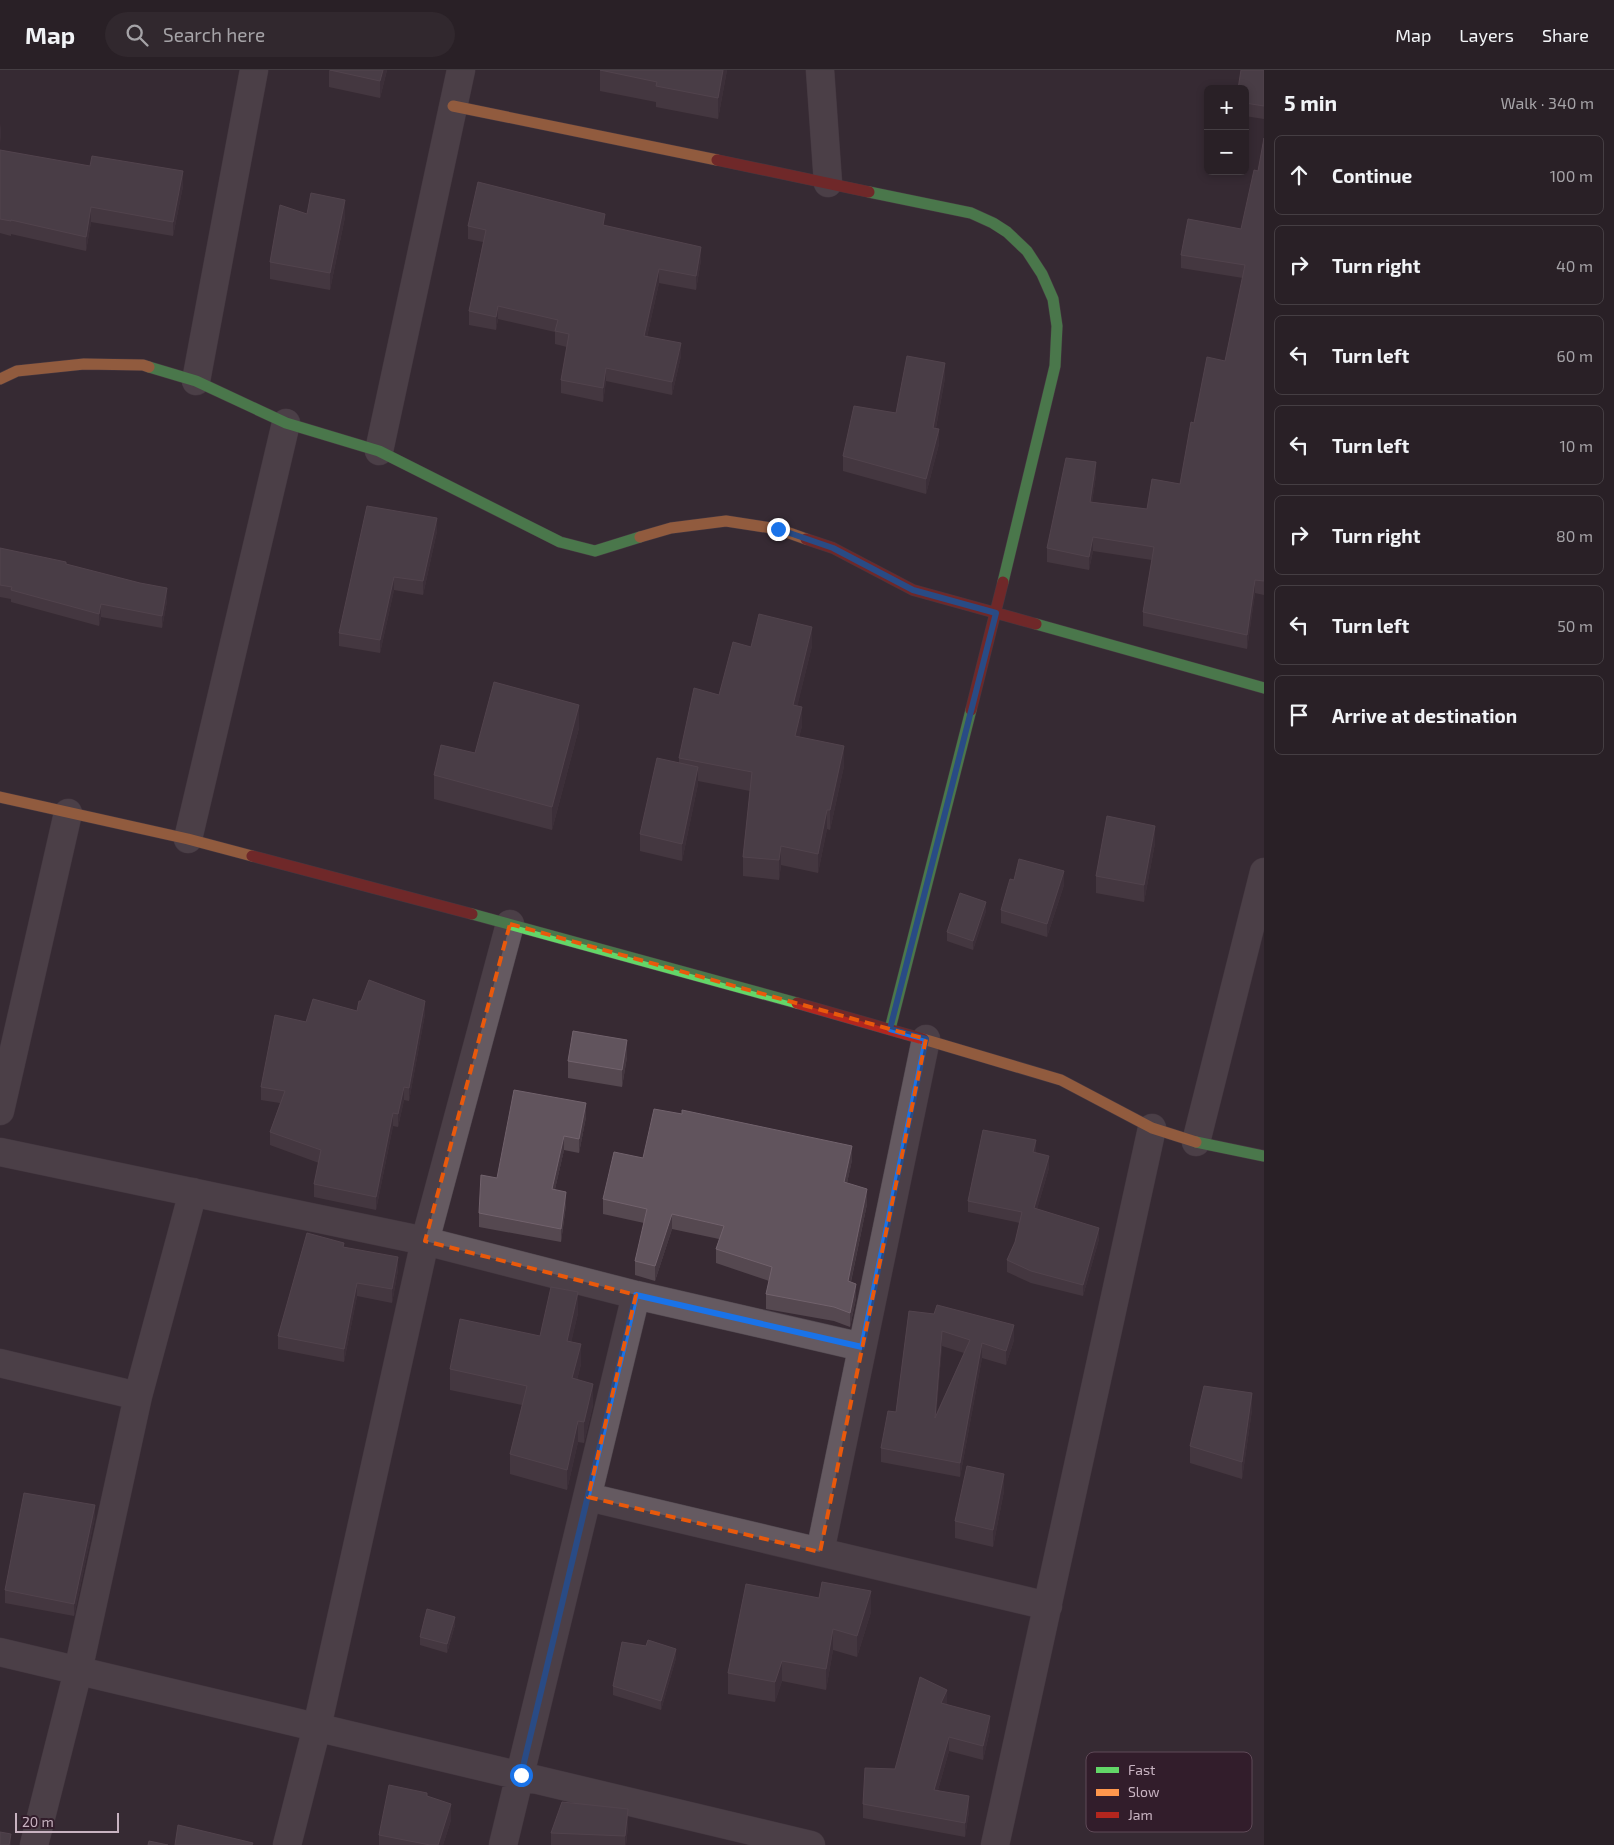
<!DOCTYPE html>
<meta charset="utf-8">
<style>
body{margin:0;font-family:"Exo 2",sans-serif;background:#31282e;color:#f1f3f6}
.controls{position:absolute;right:15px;top:15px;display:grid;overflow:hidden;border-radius:8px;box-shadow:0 2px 8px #0003}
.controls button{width:45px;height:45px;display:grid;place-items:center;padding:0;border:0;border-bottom:1px solid #453e43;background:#292026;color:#f1f3f6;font:25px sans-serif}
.scale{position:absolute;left:15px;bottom:12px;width:104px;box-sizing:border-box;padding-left:5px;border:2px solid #c8b3c1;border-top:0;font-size:14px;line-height:18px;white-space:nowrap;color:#c8b3c1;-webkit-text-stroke:4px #321d2b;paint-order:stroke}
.stop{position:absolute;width:15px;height:15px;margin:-11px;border:4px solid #1a73e8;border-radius:50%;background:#fff}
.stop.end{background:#1a73e8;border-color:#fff;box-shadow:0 1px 5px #0008}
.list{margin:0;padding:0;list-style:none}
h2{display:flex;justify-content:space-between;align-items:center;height:65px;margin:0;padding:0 20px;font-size:21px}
h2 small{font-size:16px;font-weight:400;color:#a5a3a7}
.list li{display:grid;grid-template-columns:32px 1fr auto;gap:15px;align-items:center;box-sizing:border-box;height:80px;margin:0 10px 10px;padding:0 10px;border:1px solid #453e43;border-radius:8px}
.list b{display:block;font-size:19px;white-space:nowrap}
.list em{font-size:16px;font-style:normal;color:#a5a3a7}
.icon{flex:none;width:28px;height:28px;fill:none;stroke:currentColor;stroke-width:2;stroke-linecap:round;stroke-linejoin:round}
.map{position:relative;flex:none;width:1264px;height:1775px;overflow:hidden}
header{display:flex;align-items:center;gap:30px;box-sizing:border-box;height:70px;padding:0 25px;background:#292026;border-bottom:1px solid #453e43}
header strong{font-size:24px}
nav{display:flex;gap:28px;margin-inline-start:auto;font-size:18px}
.search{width:350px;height:45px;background:#31282e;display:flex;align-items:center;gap:12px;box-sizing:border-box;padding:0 18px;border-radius:28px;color:#a5a3a7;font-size:19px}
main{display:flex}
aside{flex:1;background:#292026}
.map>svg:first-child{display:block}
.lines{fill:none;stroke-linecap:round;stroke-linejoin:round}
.street-casing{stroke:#51474f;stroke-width:29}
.fast-casing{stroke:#544750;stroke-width:12}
.slow-casing{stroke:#544750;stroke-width:12}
.jam-casing{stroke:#544750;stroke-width:12}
.street{stroke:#655a61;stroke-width:28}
.fast{stroke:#63d668;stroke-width:11}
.slow{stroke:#ff974d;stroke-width:11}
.jam{stroke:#b3261e;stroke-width:11}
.wall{fill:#554850;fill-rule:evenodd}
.shaded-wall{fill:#443740}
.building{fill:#61545d;stroke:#71626c;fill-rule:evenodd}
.route{stroke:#1a73e8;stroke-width:6}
.marked{fill:none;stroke:#e8590c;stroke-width:4;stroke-dasharray:10 6;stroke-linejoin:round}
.key{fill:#321d2b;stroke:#5f4a58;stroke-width:1}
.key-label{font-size:14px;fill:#c8b3c1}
</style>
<header>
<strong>Map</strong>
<div class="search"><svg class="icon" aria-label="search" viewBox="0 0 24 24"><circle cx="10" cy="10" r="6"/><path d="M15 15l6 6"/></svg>Search here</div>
<nav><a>Map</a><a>Layers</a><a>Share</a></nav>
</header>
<main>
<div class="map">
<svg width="1264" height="1775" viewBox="0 0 1264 1775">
<rect width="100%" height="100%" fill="#372a33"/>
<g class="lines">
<defs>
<path id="street" d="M820,0L828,113
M196,311L254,0
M379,381L461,0
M188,769L286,353
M0,1041L68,743
M1196,1072L1264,802
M0,1082L425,1171L636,1225L862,1277
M0,1293L138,1326
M588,1427L1048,1536
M820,1482L926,969
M0,1582L811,1775
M34,1775L78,1601L138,1326L193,1122
M287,1775L317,1657L425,1171L510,854
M503,1775L636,1225
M995,1775L1152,1058"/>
<path id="fast" d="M869,122L971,143L993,153L1007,162L1027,181L1042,204L1053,229L1057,256L1055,296L1003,512
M149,297L196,311L286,353L379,381L560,472L595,481L640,467
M1036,554L1264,618
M472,844L797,933
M890,959L971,640
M1196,1072L1264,1086"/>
<path id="slow" d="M453,36L717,90
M0,309L17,301L84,294L143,295L149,297
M640,467L671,458L726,451L778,459L806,469
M0,727L188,769L252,786
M923,969L1061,1010L1152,1058L1196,1072"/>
<path id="jam" d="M717,90L869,122
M806,469L833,478L913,520L1036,554
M971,640L1003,512
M252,786L472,844
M797,933L923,969"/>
</defs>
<use href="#street" class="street-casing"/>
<use href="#fast" class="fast-casing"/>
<use href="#slow" class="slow-casing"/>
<use href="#jam" class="jam-casing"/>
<use href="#street" class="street"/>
<use href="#fast" class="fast"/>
<use href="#slow" class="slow"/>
<use href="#jam" class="jam"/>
</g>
<path class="wall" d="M329,0H387L380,28L329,17Z
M600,0H727L718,49L656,37V32L600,21Z
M1264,0V49L1245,46V19Z
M1264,68V525L1255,523L1247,579L1143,556V542L1152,490L1093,481L1089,500L1047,492V478L1096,405L1092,432L1147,439L1180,414L1194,353L1225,291L1243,208L1181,198V185L1241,159L1258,101Z
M0,80L183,116L173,166L91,152L86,181L11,164V166L0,163Z
M345,147L330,220L270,209V192Z
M468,156H605L701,190L696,220L659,213L647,267L681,286L672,325L606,311L603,332L561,323V310L567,277L555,274V262L498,249L496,260L469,255V241L483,172L468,169Z
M945,308L936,358L939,374L926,424L843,401V386L896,343Z
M437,461L423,525L394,520L380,583L339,576V563Z
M0,478L66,494L167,531L162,558L101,547L99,556L11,532V529L0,527Z
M812,576L797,636L802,656L799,667L844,696L830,760L827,759L818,803L781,795L779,810L743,806V787L750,721L698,711V714L682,791L640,781V764L679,693V688L751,577Z
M579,658L552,760L434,729V705L475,683Z
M1155,773L1144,832L1096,823V806Z
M1014,810L1064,815L1047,867L1001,853V840Z
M986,841L973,880L947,871V862Z
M357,941L425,944L409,1031L404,1030L398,1057L393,1056L376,1140L314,1127V1114L319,1093L270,1075V1062L280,1033L261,1030V1017L306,952Z
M627,987L622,1017L568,1008V991Z
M586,1047L579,1083L564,1080L555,1119L566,1135L561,1172L479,1157V1143L497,1108Z
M1035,1083L1049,1098L1037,1139L1099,1169L1083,1226L1031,1213L1007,1202V1190L1015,1172L1020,1153L968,1142V1131Z
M643,1088L852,1090L847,1113L867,1134L851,1212L856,1228L850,1257L834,1251L766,1239V1224L769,1211L716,1193V1179L719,1169L672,1159L655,1211L635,1205V1191L644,1153L603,1144V1129Z
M344,1177L398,1200L392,1233L357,1226L344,1292L278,1279V1266Z
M909,1241L1014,1270L1006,1295L982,1288L960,1407L881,1392V1378L896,1342ZM942,1276L964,1283L936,1344Z
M578,1243L571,1272L581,1294L577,1310L593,1335L584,1373L578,1372L567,1420L510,1404V1384L522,1335L450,1320V1299L540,1266Z
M1252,1340L1242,1409L1190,1393V1376Z
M1004,1421L993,1477L955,1468V1451Z
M95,1447L74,1546L5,1533V1520Z
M819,1528L871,1542L857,1587L833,1580L826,1620L782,1611L775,1632L728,1624V1603Z
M455,1555L447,1583L420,1575V1567Z
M676,1588L661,1640L613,1625V1616Z
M947,1634L990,1660L983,1690L949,1681L938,1720L969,1741L965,1767L863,1748V1734L895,1699Z
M427,1726L451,1750L443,1775H379V1765Z
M628,1756L626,1775H551V1763Z"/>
<path class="shaded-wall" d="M383,0H387L380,28V11Z
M723,0H727L718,49V28Z
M1,53V67L0,74V59Z
M183,101V116L173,166V152Z
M345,130V147L330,220V203Z
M91,137V152L86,181V167Z
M701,177V190L696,220V206Z
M659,199V213L644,280V266Z
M498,236V249L496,260V247Z
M681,273V286L672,325V312Z
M945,293V308L933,373V358Z
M606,298V311L603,332V318Z
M939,359V374L926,424V409Z
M1096,392V405L1090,446V432Z
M437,448V461L423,525V511Z
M1093,467V481L1089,500V487Z
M394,507V520L380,583V570Z
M1255,510V523L1247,579V565Z
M167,518V531L162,558V546Z
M101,534V547L99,556V544Z
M812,557V576L793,654V635Z
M579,635V658L552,760V737Z
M802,637V656L795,685V666Z
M844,676V696L830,760V740Z
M698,697V714L682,791V774Z
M827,740V759L818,803V784Z
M1155,756V773L1144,832V815Z
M781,776V795L779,810V790Z
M1064,801V815L1047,867V854Z
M986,832V841L973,880V871Z
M425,931V944L409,1031V1018Z
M627,970V987L622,1017V1000Z
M404,1017V1030L398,1057V1044Z
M586,1033V1047L579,1083V1069Z
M393,1043V1056L376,1140V1127Z
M564,1066V1080L552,1132V1119Z
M1036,1070V1082L1033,1094V1082Z
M852,1076V1090L844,1127V1112Z
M1049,1086V1098L1034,1150V1138Z
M867,1119V1134L848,1225V1211Z
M566,1122V1135L561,1172V1159Z
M672,1144V1159L655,1211V1196Z
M1099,1158V1169L1083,1226V1215Z
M398,1187V1200L392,1233V1219Z
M357,1213V1226L344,1292V1279Z
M856,1214V1228L850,1257V1243Z
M578,1222V1243L567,1291V1271Z
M1014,1255V1270L1006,1295V1281Z
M942,1261V1276L935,1362V1348Z
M982,1273V1288L960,1407V1393Z
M581,1274V1294L572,1329V1308Z
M593,1314V1335L584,1373V1352Z
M1252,1323V1340L1242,1409V1392Z
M578,1351V1372L567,1420V1400Z
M1004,1404V1421L993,1477V1460Z
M95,1435V1447L74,1546V1534Z
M871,1521V1542L857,1587V1566Z
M455,1547V1555L447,1583V1574Z
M833,1559V1580L826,1620V1599Z
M676,1579V1588L661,1640V1631Z
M782,1591V1611L775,1632V1612Z
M947,1620V1634L941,1647V1633Z
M990,1646V1660L983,1690V1676Z
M949,1667V1681L934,1734V1720Z
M969,1726V1741L965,1767V1753Z
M451,1734V1750L443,1775H438Z
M628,1739V1756L626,1775H625V1766Z
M11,1764V1775H9Z"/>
<path class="building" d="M330,0H383L380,11Z
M600,0H723L718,28L656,16L657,12Z
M1241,0H1264V36L1245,33V19H1238Z
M1264,68V511L1255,510L1247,565L1143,542L1154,477L1093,467L1089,487L1047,478L1066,388L1096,392L1090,432L1147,439L1152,409L1180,414L1191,352L1194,353L1207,287L1225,291L1245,195L1181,185L1188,149L1241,159L1254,100L1258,101Z
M0,80L90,96L92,86L183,101L173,152L91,137L86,167L11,150V151L0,149Z
M478,112L605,144L603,155L701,177L696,206L659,199L644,266L681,273L672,312L606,298L603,318L561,310L569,264L555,261L558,250L498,236L496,247L469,241L486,160L468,156Z
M311,123L345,130L330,203L270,192L280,135L307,144Z
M907,286L945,293L933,358L939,359L926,409L843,386L854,336L896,343Z
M367,436L437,448L423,511L394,507L380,570L339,563Z
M0,478L66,492V494L140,513L167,518L162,546L101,534L99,544L11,520L12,517L0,515Z
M759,544L812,557L793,635L802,637L795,666L844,676L830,740H827L818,784L781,776L779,790L743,787L752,702L679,688L694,618L719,625L733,572L751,577Z
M494,612L579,635L552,737L434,705L441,675L475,683Z
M657,688L698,697L682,774L640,764Z
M1107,746L1155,756L1144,815L1096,806Z
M1019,789L1064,801L1047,854L1001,840L1010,809L1014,810Z
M960,823L986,832L973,871L947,862Z
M369,910L425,931L409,1018L404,1017L398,1044L393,1043L376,1127L314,1114L321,1080L270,1062L285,1021L261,1017L275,945L306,952L313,929L357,941L359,931H361Z
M573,961L627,970L622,1000L568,991Z
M514,1020L586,1033L579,1069L564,1066L552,1119L566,1122L561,1159L479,1143L481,1105L497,1108Z
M654,1039L682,1044V1040L852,1076L844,1112L867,1119L848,1211L856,1214L850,1243L834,1237L766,1224L772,1197L716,1179L724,1156L672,1144L655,1196L635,1191L647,1139L603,1129L614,1082L643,1088Z
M983,1060L1036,1070L1033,1082L1049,1086L1034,1138L1099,1158L1083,1215L1031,1201L1007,1190L1015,1172L1022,1142L968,1131Z
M307,1163L344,1173L343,1177L398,1187L392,1219L357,1213L344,1279L278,1266Z
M551,1217L578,1222L567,1271L581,1274L572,1308L593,1314L584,1352L578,1351L567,1400L510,1384L527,1316L450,1299L460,1249L540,1266Z
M937,1235L1014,1255L1006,1281L982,1273L960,1393L881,1378L888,1341L896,1342L909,1241L934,1244ZM942,1261L970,1270L935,1348Z
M1204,1316L1252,1323L1242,1392L1190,1376Z
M967,1396L1004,1404L993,1460L955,1451Z
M24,1423L95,1435L74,1534L5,1520Z
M822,1512L871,1521L857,1566L833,1559L826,1599L782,1591L775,1612L728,1603L746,1514L819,1528Z
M427,1539L455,1547L447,1574L420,1567Z
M648,1570L676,1579L661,1631L613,1616L622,1572L646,1576Z
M920,1607L947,1620L941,1633L990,1646L983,1676L949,1667L934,1720L969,1726L965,1753L863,1734L865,1698L895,1699Z
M389,1715L427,1723V1726L451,1734L438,1775H430L379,1765Z
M562,1732L628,1739L625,1766L551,1763Z
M178,1755L253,1773L252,1775H175Z
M0,1762L11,1764L9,1775H0Z
M149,1771L168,1775H148Z"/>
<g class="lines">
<path class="route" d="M521,1705L636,1225L862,1277L926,969L890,959L996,543L913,520L833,478L778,459"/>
</g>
<path d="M0 0H1264V1775H0ZM510,854L926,969L820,1482L588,1427L636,1225L425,1171Z" fill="#372a33" fill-opacity=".55" fill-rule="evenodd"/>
<path class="marked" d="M510,854L926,969L820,1482L588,1427L636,1225L425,1171Z"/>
<rect x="1086" y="1682" width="166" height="80" rx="8" class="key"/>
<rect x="1096" y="1697" width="23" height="6" fill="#63d668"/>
<rect x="1096" y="1719" width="23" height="7" fill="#ff974d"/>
<rect x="1096" y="1742" width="23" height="6" fill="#b3261e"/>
<g class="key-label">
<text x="1128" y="1705">Fast</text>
<text x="1128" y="1727">Slow</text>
<text x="1128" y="1750">Jam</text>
</g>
</svg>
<div class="controls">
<button>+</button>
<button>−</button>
</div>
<div class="scale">20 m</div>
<div class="stop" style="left:521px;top:1705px"></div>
<div class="stop end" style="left:778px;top:459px"></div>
</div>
<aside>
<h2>5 min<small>Walk · 340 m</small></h2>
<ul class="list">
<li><svg class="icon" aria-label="ahead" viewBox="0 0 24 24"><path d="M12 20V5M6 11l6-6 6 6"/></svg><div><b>Continue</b></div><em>100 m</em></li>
<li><svg class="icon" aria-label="right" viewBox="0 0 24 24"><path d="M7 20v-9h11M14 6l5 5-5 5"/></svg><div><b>Turn right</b></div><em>40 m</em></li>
<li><svg class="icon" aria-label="left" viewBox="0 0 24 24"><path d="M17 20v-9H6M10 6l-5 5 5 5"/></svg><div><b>Turn left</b></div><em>60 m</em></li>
<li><svg class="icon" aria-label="left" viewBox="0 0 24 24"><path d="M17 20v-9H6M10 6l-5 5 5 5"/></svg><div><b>Turn left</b></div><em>10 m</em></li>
<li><svg class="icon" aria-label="right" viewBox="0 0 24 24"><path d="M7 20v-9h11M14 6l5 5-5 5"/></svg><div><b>Turn right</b></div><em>80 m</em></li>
<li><svg class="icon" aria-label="left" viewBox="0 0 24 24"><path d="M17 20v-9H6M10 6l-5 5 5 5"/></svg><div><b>Turn left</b></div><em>50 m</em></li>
<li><svg class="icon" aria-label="arrive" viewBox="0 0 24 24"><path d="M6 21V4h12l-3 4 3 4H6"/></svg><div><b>Arrive at destination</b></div></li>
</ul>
</aside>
</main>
